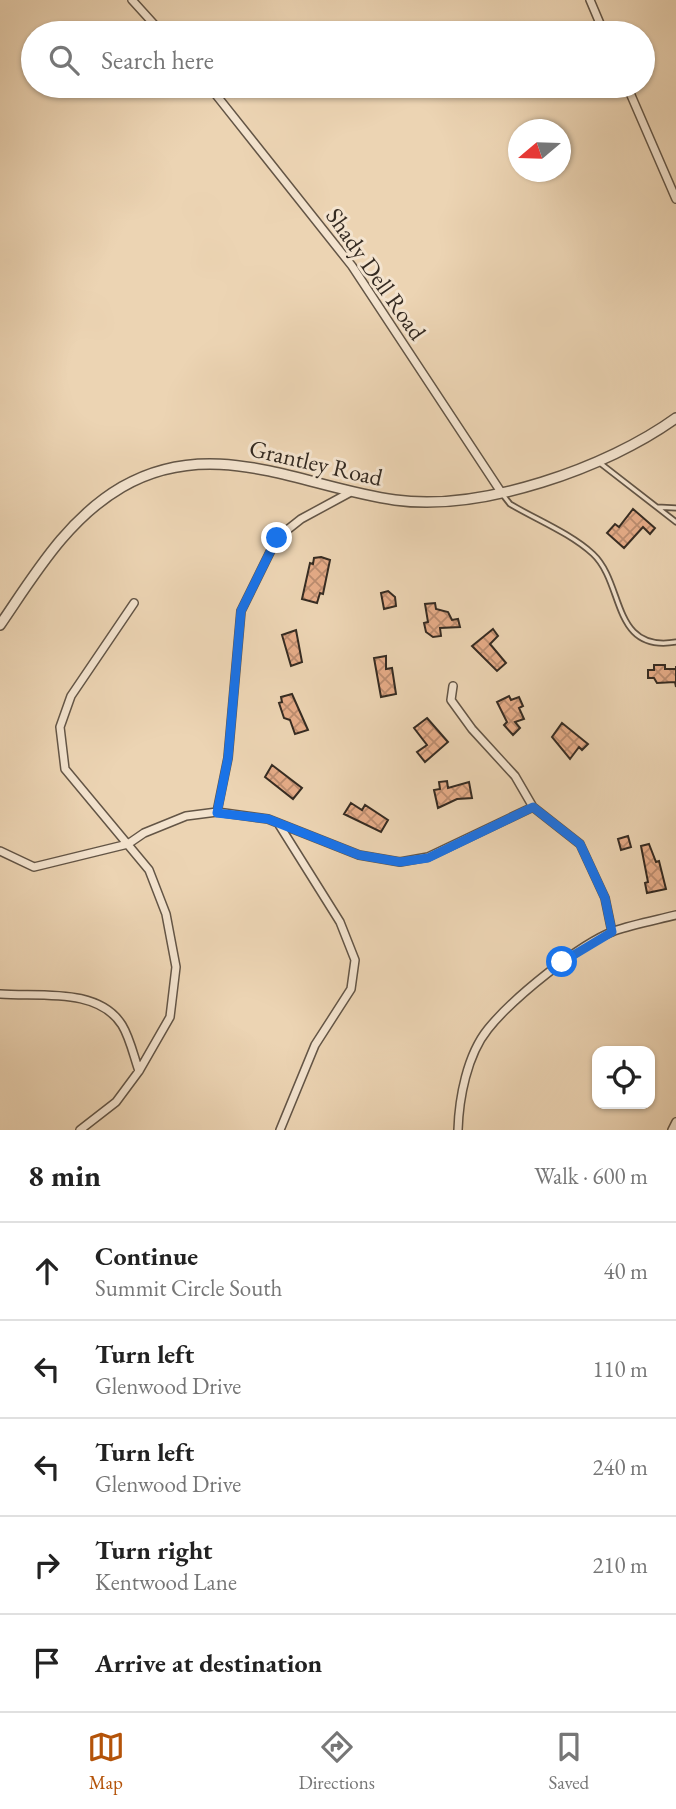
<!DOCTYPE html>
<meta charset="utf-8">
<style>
body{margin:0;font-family:"EB Garamond",serif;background:#f2f2f2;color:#222}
.controls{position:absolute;right:21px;bottom:21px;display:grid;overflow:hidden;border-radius:14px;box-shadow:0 2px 5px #0004}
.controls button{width:63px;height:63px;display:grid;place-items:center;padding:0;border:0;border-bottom:2px solid #e0e0e0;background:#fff;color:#222;font:35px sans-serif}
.compass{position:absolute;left:508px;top:119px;width:63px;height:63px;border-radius:50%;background:#fff;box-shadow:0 2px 5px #0004;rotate:251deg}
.stop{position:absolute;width:21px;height:21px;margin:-16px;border:5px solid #1a73e8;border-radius:50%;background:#fff}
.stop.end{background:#1a73e8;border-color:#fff;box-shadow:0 2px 7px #0008}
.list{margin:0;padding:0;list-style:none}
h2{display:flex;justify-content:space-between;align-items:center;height:91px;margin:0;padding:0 28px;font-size:30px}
h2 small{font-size:23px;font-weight:400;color:#767676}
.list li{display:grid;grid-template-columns:46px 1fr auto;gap:21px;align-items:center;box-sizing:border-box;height:98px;padding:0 28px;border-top:2px solid #e0e0e0}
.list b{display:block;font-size:26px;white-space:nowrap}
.list p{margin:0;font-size:23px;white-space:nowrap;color:#767676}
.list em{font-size:23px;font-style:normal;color:#767676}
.icon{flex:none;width:38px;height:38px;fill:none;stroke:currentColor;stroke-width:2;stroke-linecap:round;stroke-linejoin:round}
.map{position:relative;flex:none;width:676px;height:1130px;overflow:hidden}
.search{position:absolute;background:#fff;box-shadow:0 2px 5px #0004;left:21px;right:21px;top:21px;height:77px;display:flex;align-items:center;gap:18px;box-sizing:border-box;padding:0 24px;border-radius:38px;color:#767676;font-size:26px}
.sheet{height:581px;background:#fff}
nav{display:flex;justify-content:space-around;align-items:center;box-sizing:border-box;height:98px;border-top:2px solid #e0e0e0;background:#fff;font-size:19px;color:#767676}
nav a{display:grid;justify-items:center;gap:4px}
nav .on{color:#b45309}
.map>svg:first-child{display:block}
.building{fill:url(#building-cross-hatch);stroke:#352b22;stroke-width:2}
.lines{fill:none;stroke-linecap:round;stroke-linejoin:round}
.service-casing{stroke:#635546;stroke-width:7}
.minor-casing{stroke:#635546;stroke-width:10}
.tertiary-casing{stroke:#635546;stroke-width:12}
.service{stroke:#f3e3ce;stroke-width:3.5}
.minor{stroke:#f3e3ce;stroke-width:7}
.tertiary{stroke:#f3e3ce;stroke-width:9}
.route{stroke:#1a73e8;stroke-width:9}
.labels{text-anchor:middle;stroke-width:6;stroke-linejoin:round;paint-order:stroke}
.street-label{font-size:24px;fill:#352b22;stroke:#f3e3ce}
</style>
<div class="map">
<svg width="676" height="1130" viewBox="0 0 676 1130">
<defs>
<pattern id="building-cross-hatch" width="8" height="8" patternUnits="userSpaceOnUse" patternTransform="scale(1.75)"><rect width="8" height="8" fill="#e6ac88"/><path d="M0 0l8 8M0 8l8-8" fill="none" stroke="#bb8c6f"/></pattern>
</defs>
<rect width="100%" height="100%" fill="#ecd4b3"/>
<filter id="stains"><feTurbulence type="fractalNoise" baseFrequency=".00286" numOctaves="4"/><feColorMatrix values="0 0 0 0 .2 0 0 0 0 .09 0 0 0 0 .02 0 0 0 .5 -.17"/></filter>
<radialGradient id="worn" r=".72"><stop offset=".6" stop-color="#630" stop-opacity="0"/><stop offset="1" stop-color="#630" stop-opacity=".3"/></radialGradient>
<path class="building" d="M633,509L655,528L650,534L643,527L624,548L607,533L615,524L619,527Z
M321,557L330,560L323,594L320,593L317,603L302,599L310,563L313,564L314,558Z
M388,591L395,597L396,606L384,609L381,593Z
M435,603L436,609L448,612L452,620L458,619L460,627L440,628L441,636L433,637L426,632L424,623L428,622L425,604Z
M493,629L498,636L490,644L506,663L497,671L472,646Z
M296,630L302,662L291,666L282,635Z
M386,656V669L392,668L396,694L381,697L374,658Z
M654,665H665V669H676V666V687L675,682L657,683L654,678H648V670H654Z
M292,694L308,730L295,734L290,720L284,718L279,703L282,702L281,697Z
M509,696L511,700L519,697L523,706L519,708L524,719L515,722L520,728L513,735L504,725L507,722L497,702Z
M427,718L448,742L425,762L417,752L427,745L414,728Z
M562,723L588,744L582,750L579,747L570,759L552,737Z
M272,765L302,788L293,799L265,777Z
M447,781L448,788L469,782L472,798L457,799L438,808L434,790L440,789L439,782Z
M351,803L362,810L365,805L388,820L381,832L344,814Z
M628,836L631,847L621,850L618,839Z
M649,844L656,862L659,861L666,889L647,893L645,883L648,882L641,846Z"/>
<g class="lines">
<defs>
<path id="service" d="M600,463L676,522
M503,495L510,504C537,520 570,533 593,554C625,584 611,653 676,642
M657,507L676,508"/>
<path id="minor" d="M132,0L162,33
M590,0L604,33
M209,86L352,266L501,492
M627,86L676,199
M453,686L451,700L472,729L515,776L533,807L580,844L605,898L612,932
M217,812L228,758L241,611L277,538L301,519L349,493
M278,823L340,922L355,960L351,989L315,1045L280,1130
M0,851L34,867L128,844L144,833L186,816L217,812L268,819L359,855L400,862L428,857L533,807
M0,994C39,997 98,987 122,1025C130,1038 134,1057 139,1071
M80,1130L116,1102L139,1071L170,1017L176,967L166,914L149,870L65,769L60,727L71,696L134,603
M458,1130C459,1098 467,1055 488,1029C512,999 578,945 614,931C634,924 656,920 676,915
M672,1130L676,1122"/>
<path id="tertiary" d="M0,625C35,574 67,519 122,487C213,434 302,487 395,500C481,512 607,468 676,418"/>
</defs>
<use href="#service" class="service-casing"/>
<use href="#minor" class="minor-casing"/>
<use href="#tertiary" class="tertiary-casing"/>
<use href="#service" class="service"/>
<use href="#minor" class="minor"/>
<use href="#tertiary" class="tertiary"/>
</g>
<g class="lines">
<path class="route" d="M277,538L241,611L228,758L217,813L268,819L359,855L400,862L428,858L533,807L580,844L605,898L612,932L562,962"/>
</g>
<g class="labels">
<g class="street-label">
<text transform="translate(376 274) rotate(55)" y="8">Shady Dell Road</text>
<text transform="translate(316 463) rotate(13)" y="8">Grantley Road</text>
</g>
</g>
<rect width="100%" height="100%" filter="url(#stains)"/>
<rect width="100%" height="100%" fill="url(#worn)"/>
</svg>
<div class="controls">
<button><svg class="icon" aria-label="locate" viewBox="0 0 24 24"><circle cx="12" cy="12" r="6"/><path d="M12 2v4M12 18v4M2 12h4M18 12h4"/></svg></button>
</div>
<svg class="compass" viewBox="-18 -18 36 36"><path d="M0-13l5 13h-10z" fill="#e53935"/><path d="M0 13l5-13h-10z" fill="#767676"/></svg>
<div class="stop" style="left:562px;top:962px"></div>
<div class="stop end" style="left:277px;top:538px"></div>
<div class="search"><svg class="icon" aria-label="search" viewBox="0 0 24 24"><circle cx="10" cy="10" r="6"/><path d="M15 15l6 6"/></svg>Search here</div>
</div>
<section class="sheet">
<h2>8 min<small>Walk · 600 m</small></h2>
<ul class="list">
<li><svg class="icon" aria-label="ahead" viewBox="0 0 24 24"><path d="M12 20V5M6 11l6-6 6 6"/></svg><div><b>Continue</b><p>Summit Circle South</p></div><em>40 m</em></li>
<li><svg class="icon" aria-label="left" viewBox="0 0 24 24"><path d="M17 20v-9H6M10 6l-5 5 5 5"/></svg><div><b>Turn left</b><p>Glenwood Drive</p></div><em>110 m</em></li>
<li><svg class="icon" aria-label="left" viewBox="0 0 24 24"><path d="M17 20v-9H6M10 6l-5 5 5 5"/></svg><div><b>Turn left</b><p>Glenwood Drive</p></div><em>240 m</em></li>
<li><svg class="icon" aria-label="right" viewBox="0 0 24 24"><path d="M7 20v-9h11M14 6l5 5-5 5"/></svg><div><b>Turn right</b><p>Kentwood Lane</p></div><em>210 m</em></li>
<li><svg class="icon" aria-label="arrive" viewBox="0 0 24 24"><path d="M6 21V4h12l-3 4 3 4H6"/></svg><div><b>Arrive at destination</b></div></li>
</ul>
</section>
<nav>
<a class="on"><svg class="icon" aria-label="map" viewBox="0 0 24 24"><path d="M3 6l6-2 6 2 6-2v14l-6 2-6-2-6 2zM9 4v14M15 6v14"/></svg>Map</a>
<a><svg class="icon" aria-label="directions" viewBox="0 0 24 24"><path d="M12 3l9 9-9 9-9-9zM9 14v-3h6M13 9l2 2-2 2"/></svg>Directions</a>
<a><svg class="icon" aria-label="saved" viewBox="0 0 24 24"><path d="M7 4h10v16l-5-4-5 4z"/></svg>Saved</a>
</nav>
